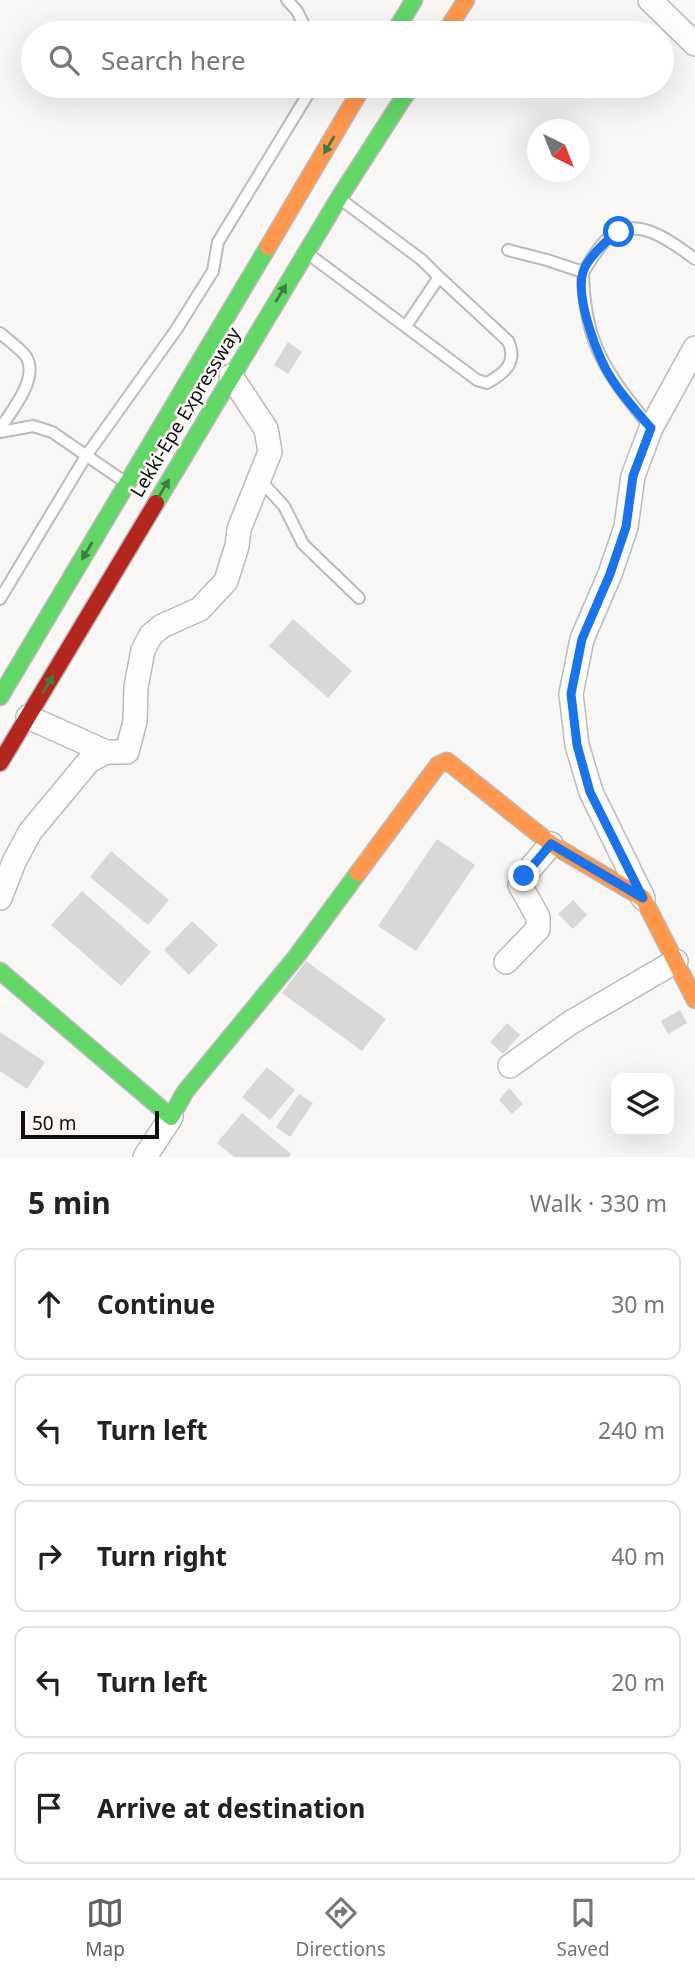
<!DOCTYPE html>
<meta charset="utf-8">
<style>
body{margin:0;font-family:"Noto Sans",sans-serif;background:#f2f2f2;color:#222}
.controls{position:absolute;right:21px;bottom:21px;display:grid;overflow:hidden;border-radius:14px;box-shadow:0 7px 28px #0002}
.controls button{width:63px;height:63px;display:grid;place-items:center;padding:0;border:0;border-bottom:2px solid #e0e0e0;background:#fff;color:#222;font:35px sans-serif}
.compass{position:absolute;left:527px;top:119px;width:63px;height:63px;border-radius:50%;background:#fff;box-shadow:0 7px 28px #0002;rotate:137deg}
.scale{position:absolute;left:21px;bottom:18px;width:138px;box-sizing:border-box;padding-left:7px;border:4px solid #110f0f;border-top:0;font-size:19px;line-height:24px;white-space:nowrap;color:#110f0f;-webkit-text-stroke:5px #faf6f4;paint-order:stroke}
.stop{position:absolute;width:21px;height:21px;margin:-16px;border:5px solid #1a73e8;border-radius:50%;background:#fff}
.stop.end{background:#1a73e8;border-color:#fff;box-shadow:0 2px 7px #0008}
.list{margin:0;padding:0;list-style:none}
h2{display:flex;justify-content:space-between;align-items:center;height:91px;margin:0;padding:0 28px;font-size:30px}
h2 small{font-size:23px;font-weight:400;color:#767676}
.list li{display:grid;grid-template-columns:46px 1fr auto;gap:21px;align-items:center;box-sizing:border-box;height:112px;margin:0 14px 14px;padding:0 14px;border:2px solid #e0e0e0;border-radius:14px}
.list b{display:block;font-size:26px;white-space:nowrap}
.list em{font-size:23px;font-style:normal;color:#767676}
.icon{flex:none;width:38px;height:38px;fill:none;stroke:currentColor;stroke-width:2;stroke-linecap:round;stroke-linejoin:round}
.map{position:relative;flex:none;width:695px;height:1157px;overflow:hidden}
.search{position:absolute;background:#fff;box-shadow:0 7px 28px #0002;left:21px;right:21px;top:21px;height:77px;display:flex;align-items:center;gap:18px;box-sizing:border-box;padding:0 24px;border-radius:38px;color:#767676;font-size:26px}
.sheet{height:721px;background:#fff}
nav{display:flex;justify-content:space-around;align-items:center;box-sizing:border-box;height:98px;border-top:2px solid #e0e0e0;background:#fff;font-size:19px;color:#767676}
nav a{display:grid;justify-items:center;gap:4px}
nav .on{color:#626060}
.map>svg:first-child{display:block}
.building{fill:#d9d8d7}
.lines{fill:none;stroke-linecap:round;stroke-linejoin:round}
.lane-casing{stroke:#bcbaba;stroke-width:14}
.street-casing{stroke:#bcbaba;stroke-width:26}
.fast-casing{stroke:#bcbaba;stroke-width:19}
.slow-casing{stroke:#bcbaba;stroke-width:19}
.jam-casing{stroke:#bcbaba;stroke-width:19}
.lane{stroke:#fefefe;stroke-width:10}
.street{stroke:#fefefe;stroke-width:23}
.fast{stroke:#63d668;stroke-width:16}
.slow{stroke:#ff974d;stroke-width:16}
.jam{stroke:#b3261e;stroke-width:16}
.oneway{fill:#3e7c40}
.route{stroke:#1a73e8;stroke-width:9}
.labels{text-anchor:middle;stroke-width:5;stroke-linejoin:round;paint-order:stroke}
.street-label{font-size:19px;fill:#110f0f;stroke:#faf6f4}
</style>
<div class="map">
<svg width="695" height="1157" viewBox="0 0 695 1157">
<rect width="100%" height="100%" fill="#f9f7f5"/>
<path class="building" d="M288,342L302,352L288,374L274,365Z
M293,619L352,671L328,698L269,646Z
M437,839L475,865L416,951L378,926Z
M111,851L169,900L148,925L90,877Z
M82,891L151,952L121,986L51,925Z
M573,900L587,915L573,929L558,914Z
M192,921L218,945L189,975L164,950Z
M306,961L386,1019L362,1051L282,993Z
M680,1010L687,1023L668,1034L661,1021Z
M507,1023L520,1035L503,1054L490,1042Z
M0,1032L45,1062L27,1089L0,1071Z
M267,1067L295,1090L270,1120L242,1097Z
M509,1088L523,1104L512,1114L499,1100Z
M299,1094L313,1103L290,1137L276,1127Z
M242,1113L291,1154L289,1157H234L217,1143Z"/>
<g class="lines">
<defs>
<path id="lane" d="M287,0L297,11L308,33
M343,201L422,260L439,277L406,326
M508,250L547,260L583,272C584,345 607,373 651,428
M311,256L477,380L487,383C505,373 518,362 508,341L439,277
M583,272C590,262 597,249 606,240C634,212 671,241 695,259
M0,333C8,340 18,347 25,355C41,377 11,411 0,429
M0,432L33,426L52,432L122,480
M260,480L284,506L303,544L359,598
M0,599L86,456L176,330L213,271L218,242L313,86"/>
<path id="street" d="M650,0L695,44
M28,717L106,752
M0,898L14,862L30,832L89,761L106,752H127L135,721L136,687L143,650L151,635L162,626L200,609L226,581L237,546L239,529L270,452L266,429L231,376
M643,898L591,792L577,745L571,694L582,639L610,574L626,527L633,476L651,428L695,348
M506,962L538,929V917L520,885L524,876L551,844
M510,1066L570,1023L676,961
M145,1157L171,1117"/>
<path id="fast" d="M394,33L414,0
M156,503L339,198L411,86
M0,697L268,247
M0,971L171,1117L185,1092L296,957L358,873"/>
<path id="slow" d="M445,33L466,0
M268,247L363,86
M358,873L438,765L447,761L551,844L643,898L695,1000"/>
<path id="jam" d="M0,763L156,503"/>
</defs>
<use href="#lane" class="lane-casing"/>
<use href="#street" class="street-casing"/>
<use href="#fast" class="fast-casing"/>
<use href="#slow" class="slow-casing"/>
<use href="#jam" class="jam-casing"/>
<use href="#lane" class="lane"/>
<use href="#street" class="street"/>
<use href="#fast" class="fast"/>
<use href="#slow" class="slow"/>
<use href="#jam" class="jam"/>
</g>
<defs><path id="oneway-solid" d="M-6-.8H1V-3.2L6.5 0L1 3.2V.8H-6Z" transform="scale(1.75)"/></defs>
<g class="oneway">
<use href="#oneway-solid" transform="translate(329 145) rotate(121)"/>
<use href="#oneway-solid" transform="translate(281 293) rotate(-59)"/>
<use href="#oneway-solid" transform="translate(164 488) rotate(-59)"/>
<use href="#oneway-solid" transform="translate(87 551) rotate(121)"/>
<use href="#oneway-solid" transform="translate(48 684) rotate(-59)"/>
</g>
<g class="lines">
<path class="route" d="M524,876L551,844L643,898L590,792L577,745L571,694L582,639L610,574L626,527L633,476L651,428C638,413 624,398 613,381C598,359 575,298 583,272C587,259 608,238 619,232"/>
</g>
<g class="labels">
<g class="street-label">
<text transform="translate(185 412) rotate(-59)" y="7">Lekki-Epe Expressway</text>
</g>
</g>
</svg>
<div class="controls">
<button><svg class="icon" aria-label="layers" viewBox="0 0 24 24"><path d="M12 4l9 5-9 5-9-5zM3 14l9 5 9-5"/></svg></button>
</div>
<svg class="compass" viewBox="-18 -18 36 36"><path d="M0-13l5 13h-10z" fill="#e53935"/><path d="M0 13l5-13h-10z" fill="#767676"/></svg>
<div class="scale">50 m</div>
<div class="stop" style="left:619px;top:232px"></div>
<div class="stop end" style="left:524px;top:876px"></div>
<div class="search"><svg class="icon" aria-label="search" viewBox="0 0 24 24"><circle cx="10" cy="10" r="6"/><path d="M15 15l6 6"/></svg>Search here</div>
</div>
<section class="sheet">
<h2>5 min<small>Walk · 330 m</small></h2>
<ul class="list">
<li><svg class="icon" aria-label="ahead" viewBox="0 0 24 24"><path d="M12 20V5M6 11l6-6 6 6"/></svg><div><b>Continue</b></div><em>30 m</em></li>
<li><svg class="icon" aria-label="left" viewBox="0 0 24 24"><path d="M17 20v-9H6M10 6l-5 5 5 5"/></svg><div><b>Turn left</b></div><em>240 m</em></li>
<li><svg class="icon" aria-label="right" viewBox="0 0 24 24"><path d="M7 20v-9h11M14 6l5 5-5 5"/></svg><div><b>Turn right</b></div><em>40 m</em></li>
<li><svg class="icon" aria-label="left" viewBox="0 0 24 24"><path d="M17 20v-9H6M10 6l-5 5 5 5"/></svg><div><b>Turn left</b></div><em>20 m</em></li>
<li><svg class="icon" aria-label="arrive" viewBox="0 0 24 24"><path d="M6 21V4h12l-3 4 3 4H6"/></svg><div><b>Arrive at destination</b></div></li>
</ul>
</section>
<nav>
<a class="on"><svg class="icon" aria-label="map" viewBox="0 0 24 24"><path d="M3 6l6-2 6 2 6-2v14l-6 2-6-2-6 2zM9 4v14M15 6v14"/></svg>Map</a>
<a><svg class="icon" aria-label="directions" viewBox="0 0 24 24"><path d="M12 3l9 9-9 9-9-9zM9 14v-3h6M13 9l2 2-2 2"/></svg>Directions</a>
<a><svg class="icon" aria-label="saved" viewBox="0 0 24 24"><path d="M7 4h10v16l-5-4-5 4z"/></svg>Saved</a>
</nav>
